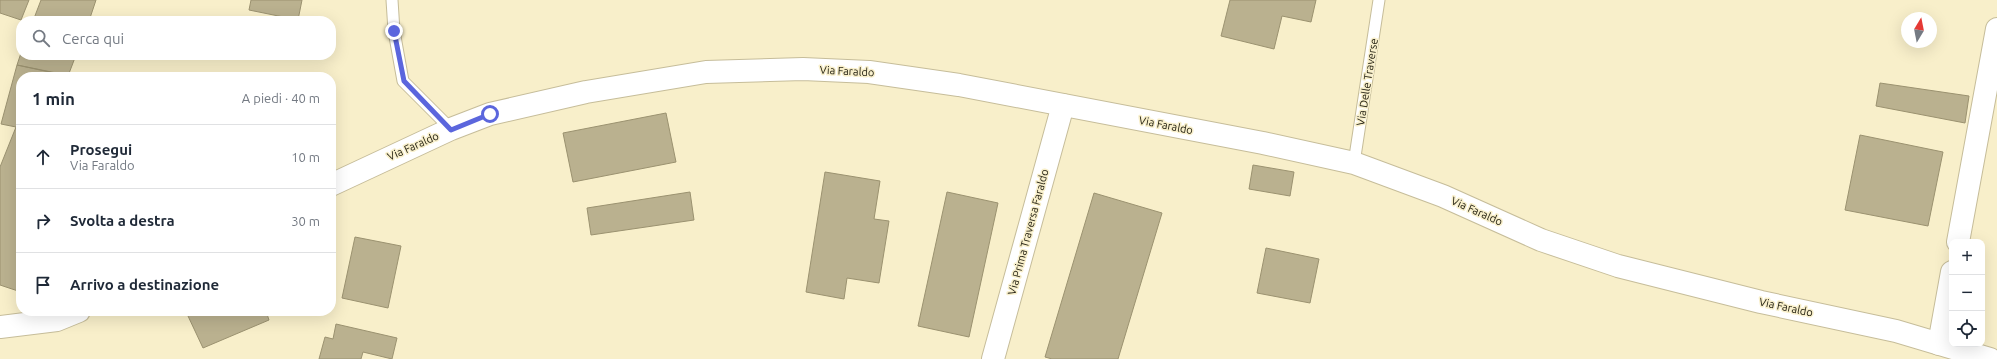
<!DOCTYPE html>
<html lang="it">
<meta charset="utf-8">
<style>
body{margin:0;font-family:Ubuntu,sans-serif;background:#f6f6f7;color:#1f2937}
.controls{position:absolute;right:12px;bottom:12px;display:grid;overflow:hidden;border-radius:8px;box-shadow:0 4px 16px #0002}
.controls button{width:36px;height:36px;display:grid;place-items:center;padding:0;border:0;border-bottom:1px solid #e0e1e3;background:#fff;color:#1f2937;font:20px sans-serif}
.compass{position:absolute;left:1901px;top:12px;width:36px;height:36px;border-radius:50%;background:#fff;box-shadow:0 4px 16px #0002;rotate:10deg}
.stop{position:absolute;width:12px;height:12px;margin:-9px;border:3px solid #5b66dd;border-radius:50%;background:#fff}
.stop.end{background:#5b66dd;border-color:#fff;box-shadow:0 1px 4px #0008}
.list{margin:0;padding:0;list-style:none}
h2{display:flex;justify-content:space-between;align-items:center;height:52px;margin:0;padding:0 16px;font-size:17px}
h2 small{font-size:13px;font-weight:400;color:#747a83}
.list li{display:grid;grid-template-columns:26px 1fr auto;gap:12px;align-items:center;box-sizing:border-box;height:64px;padding:0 16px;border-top:1px solid #e0e1e3}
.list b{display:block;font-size:15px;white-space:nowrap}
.list p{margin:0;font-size:13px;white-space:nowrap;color:#747a83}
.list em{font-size:13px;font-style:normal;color:#747a83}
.icon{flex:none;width:22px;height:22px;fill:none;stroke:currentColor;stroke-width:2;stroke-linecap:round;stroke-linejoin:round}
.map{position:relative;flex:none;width:1997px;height:359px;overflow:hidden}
.search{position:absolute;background:#fff;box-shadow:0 4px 16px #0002;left:16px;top:16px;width:320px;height:44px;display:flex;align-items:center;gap:10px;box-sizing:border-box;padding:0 14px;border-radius:16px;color:#747a83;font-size:15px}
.panel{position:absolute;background:#fff;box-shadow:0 4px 16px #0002;left:16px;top:72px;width:320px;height:244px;border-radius:16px}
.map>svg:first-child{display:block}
.building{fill:#bab18f;stroke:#9b9270}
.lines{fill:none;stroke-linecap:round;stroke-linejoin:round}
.service-casing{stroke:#c6bd9a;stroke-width:13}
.minor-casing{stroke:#c6bd9a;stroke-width:24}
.tertiary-casing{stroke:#c6bd9a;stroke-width:24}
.service{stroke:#fff;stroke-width:11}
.minor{stroke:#fff;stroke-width:22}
.tertiary{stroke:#fff;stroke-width:22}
.route{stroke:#5b66dd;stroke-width:5}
.labels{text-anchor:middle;stroke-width:3;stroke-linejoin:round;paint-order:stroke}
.street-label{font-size:11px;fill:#242113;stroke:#f8efca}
</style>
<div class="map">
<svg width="1997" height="359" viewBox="0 0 1997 359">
<rect width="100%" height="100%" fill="#f8efca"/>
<path class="building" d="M0,0H29L21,20L0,13Z
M41,0H96L89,21H33Z
M251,0H302L298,20L249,10Z
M1230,0H1316L1311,22L1282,16L1274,49L1221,36Z
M21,53V55H76L68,76L17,65Z
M17,65L76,77H21V292L0,285V167L16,127L1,124Z
M1880,83L1969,96L1965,123L1876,106Z
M666,113L676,162L573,182L563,133Z
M1860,135L1943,152L1928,226L1845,210Z
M1253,165L1294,172L1290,196L1249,189Z
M825,172L880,181L874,219L889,221L879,283L847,278L844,299L806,292Z
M690,192L694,220L591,235L587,208Z
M947,192L998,203L969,337L918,326Z
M1094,193L1162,213L1118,359H1052L1045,357Z
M355,237L401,246L388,308L342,298Z
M1266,248L1319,259L1310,303L1257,293Z
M189,311H266L269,320L203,348L188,316Z
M336,324L397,338L392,359L363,352L361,359H319L325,337L333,339Z"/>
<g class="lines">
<defs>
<path id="service" d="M392,0L394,31L403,81L451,129
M1354,163L1379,0"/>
<path id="minor" d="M1958,242L1997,29
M1939,344L1952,272
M993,359L1063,105"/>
<path id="tertiary" d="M331,185L451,129L490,114L586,92L706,72L803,69L869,72L959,85L1263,143L1354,163L1443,196L1541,240L1618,266L1761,302L1896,331L1990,359
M0,327L57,320L79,311"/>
</defs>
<use href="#service" class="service-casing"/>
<use href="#minor" class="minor-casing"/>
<use href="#tertiary" class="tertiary-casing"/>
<use href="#service" class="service"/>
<use href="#minor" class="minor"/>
<use href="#tertiary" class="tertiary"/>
</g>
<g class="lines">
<path class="route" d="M394,31L404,81L451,130L490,114"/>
</g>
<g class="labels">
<g class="street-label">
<text transform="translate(847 71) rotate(3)" y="4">Via Faraldo</text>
<text transform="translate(1367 82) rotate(-81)" y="4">Via Delle Traverse</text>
<text transform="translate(1166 125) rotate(11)" y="4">Via Faraldo</text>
<text transform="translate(413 146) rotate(-24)" y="4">Via Faraldo</text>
<text transform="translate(1477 211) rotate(24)" y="4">Via Faraldo</text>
<text transform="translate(1028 232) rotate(-75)" y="4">Via Prima Traversa Faraldo</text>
<text transform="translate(1786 307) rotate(12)" y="4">Via Faraldo</text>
</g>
</g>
</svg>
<div class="controls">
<button>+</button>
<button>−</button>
<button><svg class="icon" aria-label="locate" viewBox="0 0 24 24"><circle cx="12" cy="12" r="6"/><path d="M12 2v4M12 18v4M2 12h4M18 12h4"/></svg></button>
</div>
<svg class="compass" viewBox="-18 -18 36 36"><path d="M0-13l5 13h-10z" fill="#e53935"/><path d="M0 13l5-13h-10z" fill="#747a83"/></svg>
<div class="stop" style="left:490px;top:114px"></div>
<div class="stop end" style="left:394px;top:31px"></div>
<div class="search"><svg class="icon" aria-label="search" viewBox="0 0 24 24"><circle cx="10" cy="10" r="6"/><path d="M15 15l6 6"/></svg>Cerca qui</div>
<section class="panel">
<h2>1 min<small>A piedi · 40 m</small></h2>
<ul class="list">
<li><svg class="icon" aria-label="ahead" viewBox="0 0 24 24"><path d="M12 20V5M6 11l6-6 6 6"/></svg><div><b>Prosegui</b><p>Via Faraldo</p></div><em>10 m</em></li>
<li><svg class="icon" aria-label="right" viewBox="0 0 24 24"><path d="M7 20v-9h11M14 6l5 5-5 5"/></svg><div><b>Svolta a destra</b></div><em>30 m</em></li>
<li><svg class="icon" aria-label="arrive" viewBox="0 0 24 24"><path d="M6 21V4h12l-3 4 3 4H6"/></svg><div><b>Arrivo a destinazione</b></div></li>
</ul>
</section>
</div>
